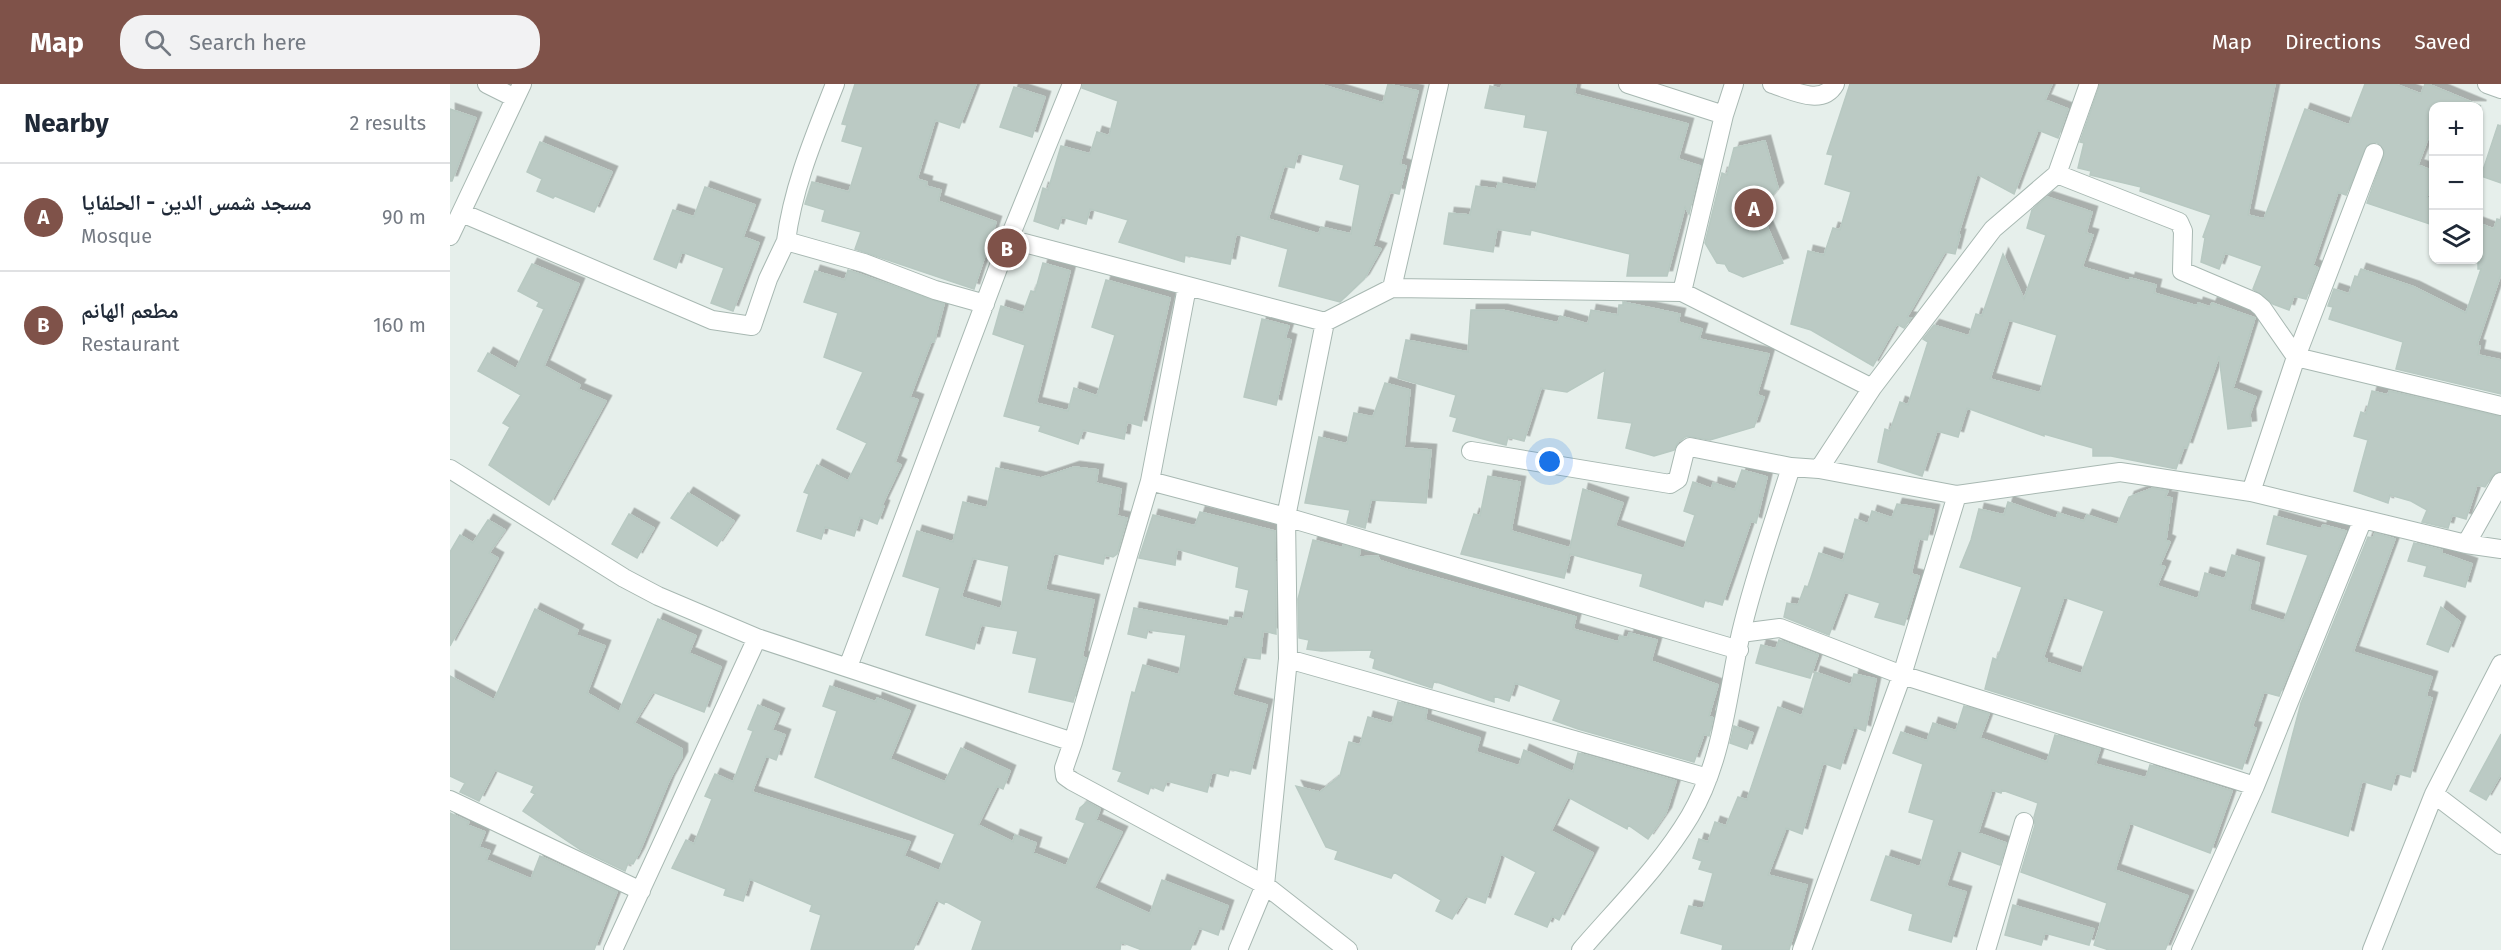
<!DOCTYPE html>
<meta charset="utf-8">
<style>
body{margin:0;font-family:"Fira Sans","Noto Naskh Arabic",sans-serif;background:#f2f2f3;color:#1f2937}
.controls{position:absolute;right:18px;top:18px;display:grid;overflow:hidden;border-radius:12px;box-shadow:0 2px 4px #0004}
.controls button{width:54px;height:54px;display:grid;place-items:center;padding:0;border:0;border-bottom:2px solid #e0e1e3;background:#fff;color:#1f2937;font:30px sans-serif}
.you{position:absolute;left:1100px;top:378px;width:21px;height:21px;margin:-15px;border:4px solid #fff;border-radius:50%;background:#1a73e8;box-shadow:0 0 0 9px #1a73e833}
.badge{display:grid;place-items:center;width:39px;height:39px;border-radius:50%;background:#7f5249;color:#fff;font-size:20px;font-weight:700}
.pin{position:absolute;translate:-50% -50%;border:3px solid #fff;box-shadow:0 2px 6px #0006}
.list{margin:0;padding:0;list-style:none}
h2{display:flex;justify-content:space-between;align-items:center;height:78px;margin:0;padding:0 24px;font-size:26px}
h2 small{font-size:20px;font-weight:400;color:#747a83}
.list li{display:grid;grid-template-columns:39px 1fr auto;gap:18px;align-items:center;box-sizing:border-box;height:108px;padding:0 24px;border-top:2px solid #e0e1e3}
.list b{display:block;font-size:22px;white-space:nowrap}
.list p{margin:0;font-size:20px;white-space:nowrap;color:#747a83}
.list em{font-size:20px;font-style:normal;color:#747a83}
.icon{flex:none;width:33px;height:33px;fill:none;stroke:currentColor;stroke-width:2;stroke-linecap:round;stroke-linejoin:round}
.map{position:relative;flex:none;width:2051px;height:866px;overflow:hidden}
header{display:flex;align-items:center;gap:36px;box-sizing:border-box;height:84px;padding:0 30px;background:#7f5249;color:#fff}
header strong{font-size:28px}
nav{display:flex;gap:33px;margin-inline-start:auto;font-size:21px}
.search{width:420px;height:54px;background:#f2f2f3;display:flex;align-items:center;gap:15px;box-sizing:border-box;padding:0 21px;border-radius:24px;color:#747a83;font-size:22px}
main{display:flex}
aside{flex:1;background:#fff}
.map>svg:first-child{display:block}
.building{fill:#bbcac4;stroke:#b8c9c2;stroke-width:1.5;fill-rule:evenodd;filter:url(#shadow)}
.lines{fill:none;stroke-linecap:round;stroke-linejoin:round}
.street-casing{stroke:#a8b8b2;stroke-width:20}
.street{stroke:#fff;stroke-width:18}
</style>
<header>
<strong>Map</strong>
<div class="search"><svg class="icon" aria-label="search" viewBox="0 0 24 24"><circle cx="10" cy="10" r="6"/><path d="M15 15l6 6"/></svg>Search here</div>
<nav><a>Map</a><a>Directions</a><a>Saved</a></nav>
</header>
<main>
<aside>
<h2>Nearby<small>2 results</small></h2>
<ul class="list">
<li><span class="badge">A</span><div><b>مسجد شمس الدين - الحلفايا</b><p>Mosque</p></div><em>90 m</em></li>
<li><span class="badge">B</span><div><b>مطعم الهانم</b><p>Restaurant</p></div><em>160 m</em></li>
</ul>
</aside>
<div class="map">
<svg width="2051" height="866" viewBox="0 0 2051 866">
<defs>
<filter id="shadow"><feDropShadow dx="5.5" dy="-5.5" stdDeviation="0" flood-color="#0004"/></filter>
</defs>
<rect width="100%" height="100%" fill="#e6efeb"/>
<path class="building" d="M405,0H526L509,44L485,36L467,95L477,98L476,102L491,106L488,117L546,138L524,205L405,165L411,148L372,137L375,126L355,120L362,98L399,108L413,63L392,57L397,41L392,40Z
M633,0H869L933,19L938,0L968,7L950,80L956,82L949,110L940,108L923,162L931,165L914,195L890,218L829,202L838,165L786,150L780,180L735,171L734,178L669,158L678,136L640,125L636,140L612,133L608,145L584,137L593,104L598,106L611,62L640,70L647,48L659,52L668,17L632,4ZM848,69L894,81L890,95L910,101L901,150L871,143L869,150L818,135L834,82L844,84Z
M1052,0H1126L1124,10L1238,40L1228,75L1250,82L1239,130L1235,123L1217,192H1177L1180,170L1081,146L1080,151L1047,145L1043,168L994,160L999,129L1020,131L1026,102L1047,105L1048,99L1086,106L1098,47L1074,43L1076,31L1035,24L1040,2L1051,5Z
M1400,0H1602L1595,16L1618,25L1608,54L1588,46L1564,110L1527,90L1508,151H1510L1505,170L1495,168L1457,233L1461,234L1454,244L1447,240L1423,282L1361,246L1341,240L1358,167L1374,171L1383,144L1390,146L1401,108L1375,100L1383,71L1377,70Z
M1650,0H1825L1798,131L1814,135L1855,25L1899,41L1915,0H1945L1971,10L1975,0H1978L2031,22H1983V41L1968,81L1983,87V96L1977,113L1983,115V129L1980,140L1917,119L1935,68L1927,58L1917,61L1896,111L1888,108L1863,181L1868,184L1856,215L1844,212L1839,226L1823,220L1803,205L1812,182L1775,169L1769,185L1751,178L1755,154L1753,153L1761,131L1690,107L1691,103L1640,91L1641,87L1628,84L1634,59L1630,58Z
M564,3L595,13L582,53L550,43Z
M0,25L26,34L2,97H0Z
M2048,41L2051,42V99L2031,92Z
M1315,57L1328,104L1310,126L1333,179L1293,193L1279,187L1275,180L1267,179L1255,159L1272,89L1277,91L1284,64Z
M90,58L162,88L144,128L105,112L103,114L87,107L92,95L77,88Z
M255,103L305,121L293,153L309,159L283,227L261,219L274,184L232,168L226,184L204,175L223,126L244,133Z
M1597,113L1642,128L1636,149L1643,151L1632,183L1679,197L1680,194L1706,201L1704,209L1747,222L1748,219L1760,223L1762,219L1805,234L1783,304L1806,313L1800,330L1801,342L1778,345L1769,272L1737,364L1734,363L1726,385L1661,372H1643V364L1594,350V352L1517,324L1508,353L1487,347L1472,392L1428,378L1435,345L1440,347L1450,318L1458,321L1478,258L1473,255L1484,241L1519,252L1526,230L1532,232L1553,170L1574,215L1596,151L1577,144L1582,126ZM1559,236L1607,251L1590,309L1540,295Z
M2047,135L2051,136V190L2027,261L2030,262L2028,271L2051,276V310L1946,285L1953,258L1879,235L1883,223L1878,222L1884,205L1899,210L1905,192L1908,193L1911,185L1964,203L2016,229L2031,185H2028V139L2044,145Z
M593,179L620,187L586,319L618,327L624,304L647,312L665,251L642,243L656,196L720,214L691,342L677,338L674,355L633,346L628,360L589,347L591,342L554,332L575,261L543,250L551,222L573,229L581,207L585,208Z
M82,180L129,200L94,282L130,301L128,305L156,317L99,421L39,381L60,343L53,339L71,311L28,287L38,269L66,285L94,225L87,222L89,218L68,207Z
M398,186L494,220L484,258H481L460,313L468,316L445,378L451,381L432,421L434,422L427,440L410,433L404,452L375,443L371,455L347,447L359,410L354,408L367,381L398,397L417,359L387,345L413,288L374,273L388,229L354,218L365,187L395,196Z
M1173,218L1230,230L1228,238L1252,245L1249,255L1319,270L1307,311L1314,313L1304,343L1260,356L1237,352L1228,358L1224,366L1204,372L1176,364L1182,339L1148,334L1155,286L1117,308L1091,304L1074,357L1058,353L1056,361L1003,347L1007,334L1000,332L1006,311L948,294L956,256L1018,268L1021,226H1052L1108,239L1110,232L1138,240L1141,226L1168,231L1169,221H1173Z
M812,235L839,242L835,254L841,256L826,321L794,313Z
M935,299L960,306L954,364L981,366L976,419L921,416L915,444L897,439L900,426L855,419L869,353L897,360L904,329L923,333Z
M1922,307L1938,311L1939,307L2051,333V387L2042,392L2035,403L2027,401L2016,435L2002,431L1998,444L1972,438L1977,426L1961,417L1940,411L1938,419L1904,407L1918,356L1904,352L1911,328L1916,330Z
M624,383L648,386L646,399L671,405L667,432L677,434L667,470L663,473L655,471L653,480L604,469L595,506L644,516L632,573L636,574L623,618L579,608L587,574L563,569L568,547L531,541L524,565L476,551L490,504L453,492L467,447L503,458L513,418L537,424L546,384L591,394ZM523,474L559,482L551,525L511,513Z
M1292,386L1317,393L1306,439L1301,437L1272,521L1255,516L1253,523L1190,502L1193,490L1120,470L1114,494L1011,470L1024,430L1030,432L1038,392L1070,398L1061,447L1120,464L1133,405L1173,419L1165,442L1234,465L1245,431L1234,427L1243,398L1262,405L1263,399L1285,406Z
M1703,404L1718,407L1715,413L1722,414L1716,456L1720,458L1710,481L1715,483L1707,502L1748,515L1755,489L1775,495L1782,471L1809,479L1799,526L1834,537L1858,471L1817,460L1824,432L1871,445L1873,441L1896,447L1829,612L1814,608L1802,643L1806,644L1792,685L1535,605L1543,574L1547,576L1572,503L1510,483L1521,456L1529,425L1554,431L1558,418L1606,435L1608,429L1634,437L1637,431L1667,441L1679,413ZM1614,513L1654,527L1631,590L1596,578L1597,575L1593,574Z
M238,409L284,437L267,462L221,434Z
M1447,420L1484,426L1477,456L1469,455L1461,490L1469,492L1454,541L1425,533L1430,519L1395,508L1379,551L1334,533L1337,519L1348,521L1355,502L1358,503L1369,469L1393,477L1405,435L1418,440L1422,427L1442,434Z
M750,428L825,447L826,550L813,547L810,575L793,573L782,611L817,621L800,690L780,685L778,692L762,688L757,708L717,697L713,707L701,702L698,710L668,697L672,688L663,685L682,608L685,609L693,581L729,591L736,551L698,546L696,554L678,550L684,524L778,543L780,533L793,535L799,506L786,503L789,483L727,465L725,481L689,474L703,431L745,442Z
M179,430L204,444L187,474L162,460Z
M38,436L55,446L39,469L48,474L0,562V468L10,451L23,459Z
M1925,449L1945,455L1903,568L1982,593L1976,612L1982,614L1960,693L1946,689L1941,706L1912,697L1898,752L1822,728L1851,619L1918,453L1923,454Z
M863,456L893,464V461L910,466L909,473L928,472L929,476L952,484L1126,533L1123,545L1168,558L1170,552L1178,554L1179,549L1207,556L1201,577L1268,601L1259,632L1263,634L1259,652L1254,650L1244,678L1128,645L1103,636L1111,616L1065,599L1059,617L1044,612V618L984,597L982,604L923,584L925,575L920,573L922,566L871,567L857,565L859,556L849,554L848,515Z
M1964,459L1992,466L1991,469L2022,480L2015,503L1974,492L1977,482L1958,477Z
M1991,523L2010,538L1998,568L1977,560Z
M85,525L128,546L126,551L155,562L137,609L169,628L208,535L246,552L239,569L271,583L254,628L203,608L184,639L232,665V673L219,697L189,769L183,780L178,779L175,787L131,766L73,727L85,710L81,708L84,702L45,686L29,717L10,708L15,699L0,692V592L44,616Z
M1329,556L1368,571L1360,594L1306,579L1311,561L1326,565Z
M1365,588L1401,601L1404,590L1426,595L1415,647L1404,643L1390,685L1373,679L1352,750L1336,744L1318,791L1357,801L1339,866H1272L1273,861L1231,849L1239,822L1253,825L1263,789L1249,785L1252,777L1243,774L1249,755L1258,758L1265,738L1276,742L1288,713L1297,716L1328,623L1352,632Z
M380,602L426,618L427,614L460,627L440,675L495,698L511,664L560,687L553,705L547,702L528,741L563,758L565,751L586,759L583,769L616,782L635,739L626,735L630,724L637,718L650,725L646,736L672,748L644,804L700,830L712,796L778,822L768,851L749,844L740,866H692L671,858L670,866H522L532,837L495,817L494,820L486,816L463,866H361L371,831L360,827L362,821L300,795L293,817L274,811L276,805L222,784L236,756L244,760L262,715L255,712L265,690L283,698L303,647L298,645L308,621L329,630L322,646L335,651L326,676L316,672L302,708L460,758L454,772L489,787L505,750L365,693L387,627L373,622Z
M948,618L977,626L975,636L1030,654L1026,668L1069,682L1074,666L1123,688L1128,669L1226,697L1216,729L1198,755L1178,741L1177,745L1118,713L1101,747L1143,769L1109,836L1102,832L1097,843L1065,830L1086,788L1051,770L1035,819L1016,812L1002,835L986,827L991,816L944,788L941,794L885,775L888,767L876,763L846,702L870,708L890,692L899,658L910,661L918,633L942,640Z
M1514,622L1539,630L1530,654L1597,678L1605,651L1650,665L1645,680L1696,694L1700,681L1782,707L1760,769L1680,739L1665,786L1738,812L1715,866H1659L1644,861L1657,819L1571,788L1585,741L1584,733L1588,719L1552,706L1551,709L1542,706L1528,749L1556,759L1550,781L1508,766L1496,802L1516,808L1501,858L1459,846L1463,830L1421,816L1436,772L1470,783L1484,736L1459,728L1473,680L1443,669L1451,648L1477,657L1483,639L1506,647Z
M1284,642L1303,649L1297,665L1280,659Z
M2051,650V690L2036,716L2020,707Z
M0,729L19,738L17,741L35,748L29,763L40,767L36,776L81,795L90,772L167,808L144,866H0Z
M1563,821L1644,845L1639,861L1595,849L1591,861L1555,851Z"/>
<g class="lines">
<defs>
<path id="street" d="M37,0L65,14
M1178,0L1274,31
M1322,0C1342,6 1372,23 1385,0
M2037,0L2051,5
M1607,90L1729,138L1733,147L1732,187L1805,218L1812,224L1846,273L2051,322
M12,129L262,236L302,242L318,195L336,157L414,179L485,206L535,220
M0,152L72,0
M559,155L875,238L942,204L1232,208L1422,304
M336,157C343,102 365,51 385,0
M942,204L989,0
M1232,208L1274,31L1284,0
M1021,367L1220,400L1228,395L1235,367L1240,363L1341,383
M0,385L174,494L208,512L307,554L623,658L614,684L615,692L622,697L815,801L898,866
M1369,385L1422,304L1543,145L1607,90L1639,0
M700,397L836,433L1289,566
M1801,408L1846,273L1924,69
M2016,460L2051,398
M1291,549L1330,544L1452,591L1805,702
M838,575L1258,694
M398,583L559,155L622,0
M623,658L700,397L737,203
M1984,710L2051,761
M0,716L191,807
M163,866L307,554
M788,866L815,801L838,575L836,433L875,238
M1131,866C1168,823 1211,781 1240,732C1273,676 1277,611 1291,549C1304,493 1324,438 1341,383L1369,385L1507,411L1670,388L1801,408L2016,460L2051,465
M1352,866L1452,591L1507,411
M1536,866L1574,738
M1731,866L1805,702L1913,435
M1922,866L1984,710L2051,580"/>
</defs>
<use href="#street" class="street-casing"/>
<use href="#street" class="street"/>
</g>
</svg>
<div class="controls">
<button>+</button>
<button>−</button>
<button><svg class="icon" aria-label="layers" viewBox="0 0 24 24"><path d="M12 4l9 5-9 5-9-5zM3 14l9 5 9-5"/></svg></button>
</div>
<div class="you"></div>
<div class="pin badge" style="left:1304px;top:124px">A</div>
<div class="pin badge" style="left:557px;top:164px">B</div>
</div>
</main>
